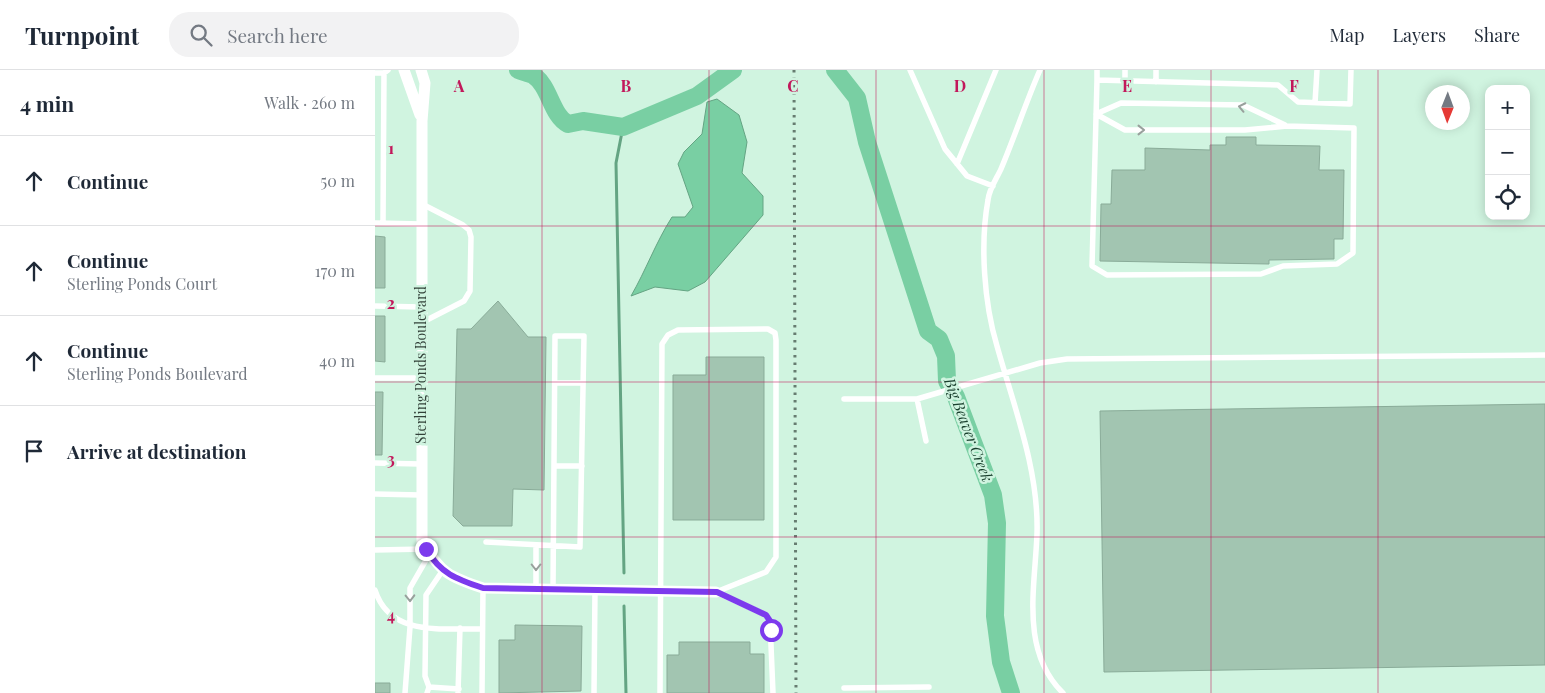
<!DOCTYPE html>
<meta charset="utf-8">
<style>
body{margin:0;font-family:"Playfair Display",serif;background:#f2f2f3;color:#1f2937}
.controls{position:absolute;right:15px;top:15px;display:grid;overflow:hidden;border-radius:10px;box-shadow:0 2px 12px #0003}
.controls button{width:45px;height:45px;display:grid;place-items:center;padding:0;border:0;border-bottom:1px solid #e0e1e3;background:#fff;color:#1f2937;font:25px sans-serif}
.compass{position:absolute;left:1050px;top:15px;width:45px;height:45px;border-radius:50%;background:#fff;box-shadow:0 2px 12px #0003;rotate:181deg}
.stop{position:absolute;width:15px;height:15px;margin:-11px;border:4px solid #7c3aed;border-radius:50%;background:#fff}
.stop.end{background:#7c3aed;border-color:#fff;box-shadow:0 1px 5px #0008}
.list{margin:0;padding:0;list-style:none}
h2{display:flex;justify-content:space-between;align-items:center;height:65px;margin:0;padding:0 20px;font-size:21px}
h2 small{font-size:16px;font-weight:400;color:#747a83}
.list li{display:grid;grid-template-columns:32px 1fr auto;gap:15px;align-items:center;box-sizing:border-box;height:90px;padding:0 20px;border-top:1px solid #e0e1e3}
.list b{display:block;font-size:19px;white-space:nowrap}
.list p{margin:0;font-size:16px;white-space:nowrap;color:#747a83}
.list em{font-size:16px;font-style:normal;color:#747a83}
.icon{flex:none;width:28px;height:28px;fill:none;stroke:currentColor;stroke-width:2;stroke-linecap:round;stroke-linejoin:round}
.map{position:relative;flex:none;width:1170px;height:623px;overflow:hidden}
header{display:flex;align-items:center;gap:30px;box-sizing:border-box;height:70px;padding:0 25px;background:#fff;border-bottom:1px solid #e0e1e3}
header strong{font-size:24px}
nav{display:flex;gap:28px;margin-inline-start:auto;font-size:18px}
.search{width:350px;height:45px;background:#f2f2f3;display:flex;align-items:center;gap:12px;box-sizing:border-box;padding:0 18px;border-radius:20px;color:#747a83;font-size:19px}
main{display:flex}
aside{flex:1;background:#fff}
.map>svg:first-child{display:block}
.water{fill:#79cfa3;stroke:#64a483}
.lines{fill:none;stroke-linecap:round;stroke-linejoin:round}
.stream{stroke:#64a483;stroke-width:3}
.river{stroke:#79cfa3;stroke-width:18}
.building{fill:#a2c5b1;stroke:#89ab98}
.service{stroke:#fff;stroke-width:5.5}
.minor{stroke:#fff;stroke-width:11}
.rail{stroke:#667c70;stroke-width:3;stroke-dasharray:2.5 5;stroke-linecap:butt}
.oneway{stroke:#98a09c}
.route{stroke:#7c3aed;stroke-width:6}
.grid{fill:none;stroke:#c2185b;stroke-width:1;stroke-opacity:0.55}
.labels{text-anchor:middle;stroke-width:5;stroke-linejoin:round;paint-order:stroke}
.street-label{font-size:14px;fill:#324139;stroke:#d0f4e0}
.water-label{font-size:15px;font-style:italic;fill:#193f2d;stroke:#d0f4e0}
.grid-label{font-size:16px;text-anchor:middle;font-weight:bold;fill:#c2185b;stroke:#d0f4e0;stroke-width:5;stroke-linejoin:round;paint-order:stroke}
</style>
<header>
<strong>Turnpoint</strong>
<div class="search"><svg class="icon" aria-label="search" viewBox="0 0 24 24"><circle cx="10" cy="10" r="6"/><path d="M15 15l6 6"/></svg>Search here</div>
<nav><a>Map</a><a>Layers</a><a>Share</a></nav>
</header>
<main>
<aside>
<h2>4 min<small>Walk · 260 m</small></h2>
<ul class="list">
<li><svg class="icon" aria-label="ahead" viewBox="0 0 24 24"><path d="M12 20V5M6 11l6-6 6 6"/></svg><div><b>Continue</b></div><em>50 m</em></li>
<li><svg class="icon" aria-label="ahead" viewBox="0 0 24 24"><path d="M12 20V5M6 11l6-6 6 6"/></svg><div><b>Continue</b><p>Sterling Ponds Court</p></div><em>170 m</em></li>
<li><svg class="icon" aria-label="ahead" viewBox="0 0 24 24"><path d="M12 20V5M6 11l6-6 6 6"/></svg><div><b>Continue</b><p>Sterling Ponds Boulevard</p></div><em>40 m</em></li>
<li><svg class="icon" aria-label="arrive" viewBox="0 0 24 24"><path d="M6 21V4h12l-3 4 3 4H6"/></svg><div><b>Arrive at destination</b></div></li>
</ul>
</aside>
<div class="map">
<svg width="1170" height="623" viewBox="0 0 1170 623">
<rect width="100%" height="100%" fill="#d0f4e0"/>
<path class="water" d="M342,29L364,45L372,72L367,103L388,126V145L330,212L313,221L280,217L256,226C271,200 281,172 297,147H310L318,137L303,94L309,82L327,64L332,32Z"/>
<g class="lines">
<path class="stream" d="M248,57L241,93L249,503
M249,536L251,623"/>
<path class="river" d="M143,0C148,2 154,3 158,5C175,16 176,45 193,54L208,51L248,57L322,26L358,0
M460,0L482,28L492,72L553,261L564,269L571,286L572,311L581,327L618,425L622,453L620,546L626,592L636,623"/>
</g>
<path class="building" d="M851,67H881V75L945,76L944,100H969L968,169H959V189L894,190V194L725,191L726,134H736L737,100H770V78L835,80V75H851Z
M0,166L10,167V218H0Z
M123,231L153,267H171L169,420L138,419L137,456H88L78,446L82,259H96Z
M0,246H10V292L0,291Z
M331,287H389V450H298V305H331Z
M0,322H8L7,385H0Z
M1170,334V595L729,602L725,341Z
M140,555L207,556L206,621L124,623V570H140Z
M304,572H375V584H389V623H292V585H304Z
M0,613H15V623H0Z"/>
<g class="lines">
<path class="service" d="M535,0L570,79L592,106L618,116
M665,0C651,32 640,66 626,99C622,108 614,119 613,130C605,174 609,233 622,276C639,337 664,400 662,464C660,518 645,581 688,623
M722,0V10L903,15L923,32L975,34L976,0
M750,0V11
M0,3H9L13,0
M781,12V0
M940,33L942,0
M721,44L750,60H870L912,56L979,58L978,183L962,194L908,196L886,204L732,205L717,196L722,10
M721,44L746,33L868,35L910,55
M582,94L621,0
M0,153L47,154
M8,153L9,3
M0,236L46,237
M46,253L89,231L95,221L96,167L94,160L88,155L47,134
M0,308H46
M180,313H208
M469,329H542L665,293L692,289L1170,285
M542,329L551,371
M0,393L45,394
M179,396H207
M0,424L45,425
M111,472L205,477L209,266H180L178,518
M0,480L51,479
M161,518V476
M0,520C15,567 67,558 107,559
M341,522L391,545L395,551L398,623
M54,617L84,619
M469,618L554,617
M30,623L35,557V518L54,485
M52,623L54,617L50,606L51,525L68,500
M83,623L85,558
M107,623L108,518
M219,623L220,520
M285,623L287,274L293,265L303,260L393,259L400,263L401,270V487L391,502L341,522"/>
<path class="minor" d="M29,0L45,45
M46,0L50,13L47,51V472C66,503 74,507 108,518L341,522"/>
<path class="rail" d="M419,0L421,623"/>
</g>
<defs><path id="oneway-chevron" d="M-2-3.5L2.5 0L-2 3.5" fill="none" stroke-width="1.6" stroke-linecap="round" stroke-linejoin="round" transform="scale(1.25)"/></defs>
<g class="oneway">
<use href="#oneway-chevron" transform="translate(867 37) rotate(-168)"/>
<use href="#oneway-chevron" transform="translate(766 60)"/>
<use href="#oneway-chevron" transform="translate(161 497) rotate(90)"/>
<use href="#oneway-chevron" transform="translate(35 528) rotate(89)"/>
</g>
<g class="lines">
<path class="route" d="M51,479C66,504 81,509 108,518L342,522L391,545L395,551L396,560"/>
</g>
<path class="grid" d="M167,0V623M334,0V623M501,0V623M669,0V623M836,0V623M1003,0V623M0,156H1170M0,312H1170M0,467H1170"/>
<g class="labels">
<g class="street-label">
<text transform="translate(46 295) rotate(-90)" y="5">Sterling Ponds Boulevard</text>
</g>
<g class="water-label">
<text transform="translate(593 360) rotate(69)" y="5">Big Beaver Creek</text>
</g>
</g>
<g class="grid-label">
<text x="84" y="22">A</text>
<text x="251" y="22">B</text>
<text x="418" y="22">C</text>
<text x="585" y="22">D</text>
<text x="752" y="22">E</text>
<text x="919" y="22">F</text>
<text x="16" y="84">1</text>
<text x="16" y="239">2</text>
<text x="16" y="395">3</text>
<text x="16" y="551">4</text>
</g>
</svg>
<div class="controls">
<button>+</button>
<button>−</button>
<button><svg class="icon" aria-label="locate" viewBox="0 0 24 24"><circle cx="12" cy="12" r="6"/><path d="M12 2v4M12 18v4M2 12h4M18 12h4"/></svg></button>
</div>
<svg class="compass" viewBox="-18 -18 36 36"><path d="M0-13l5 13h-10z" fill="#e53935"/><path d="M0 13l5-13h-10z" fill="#747a83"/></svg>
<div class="stop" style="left:396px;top:560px"></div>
<div class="stop end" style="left:51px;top:479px"></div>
</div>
</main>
